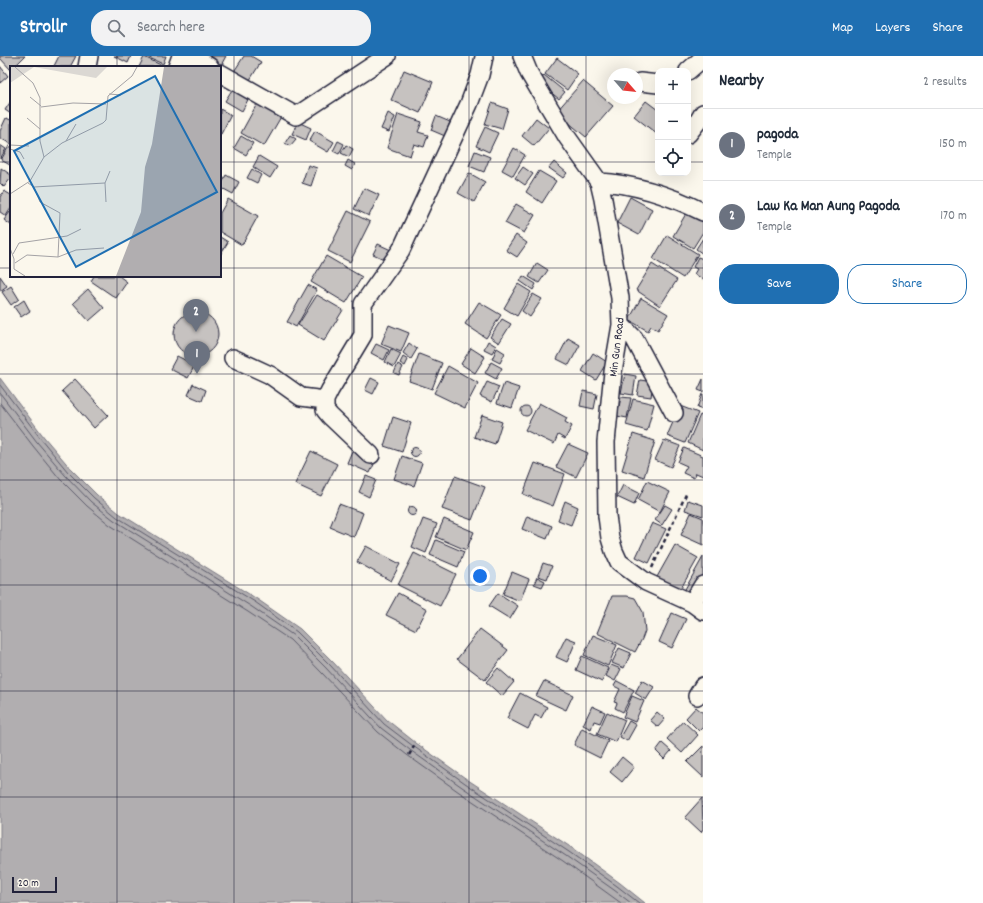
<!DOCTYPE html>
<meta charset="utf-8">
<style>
body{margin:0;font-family:Dekko,sans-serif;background:#f2f2f3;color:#1f2937}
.controls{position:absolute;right:12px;top:12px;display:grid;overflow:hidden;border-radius:8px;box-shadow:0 4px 16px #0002}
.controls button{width:36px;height:36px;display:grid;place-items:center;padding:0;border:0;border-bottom:1px solid #e0e1e3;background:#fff;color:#1f2937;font:20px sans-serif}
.compass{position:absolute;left:607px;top:12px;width:36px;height:36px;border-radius:50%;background:#fff;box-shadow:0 4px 16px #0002;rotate:118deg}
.scale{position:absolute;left:12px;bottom:10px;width:45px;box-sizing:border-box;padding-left:4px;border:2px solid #22223b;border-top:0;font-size:11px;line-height:14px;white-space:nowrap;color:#22223b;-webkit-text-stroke:3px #fbf7ec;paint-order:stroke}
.you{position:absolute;left:480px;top:520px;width:14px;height:14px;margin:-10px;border:3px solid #fff;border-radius:50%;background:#1a73e8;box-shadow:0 0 0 6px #1a73e833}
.badge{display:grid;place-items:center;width:26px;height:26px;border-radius:50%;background:#1f6fb2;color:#fff;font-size:13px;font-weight:700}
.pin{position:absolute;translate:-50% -33px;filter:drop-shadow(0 1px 2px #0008)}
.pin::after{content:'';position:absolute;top:21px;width:14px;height:12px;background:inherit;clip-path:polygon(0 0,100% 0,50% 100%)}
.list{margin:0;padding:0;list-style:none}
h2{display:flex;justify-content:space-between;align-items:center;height:52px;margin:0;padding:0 16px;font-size:17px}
h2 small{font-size:13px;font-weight:400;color:#747a83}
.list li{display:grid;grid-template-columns:26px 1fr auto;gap:12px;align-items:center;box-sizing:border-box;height:72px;padding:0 16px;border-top:1px solid #e0e1e3}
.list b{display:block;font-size:15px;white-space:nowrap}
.list p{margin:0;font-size:13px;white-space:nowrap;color:#747a83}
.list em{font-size:13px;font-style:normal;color:#747a83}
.actions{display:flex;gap:8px;padding:12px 16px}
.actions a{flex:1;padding:9px 0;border:1px solid #1f6fb2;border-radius:16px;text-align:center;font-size:14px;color:#1f6fb2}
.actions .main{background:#1f6fb2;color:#fff}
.icon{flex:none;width:22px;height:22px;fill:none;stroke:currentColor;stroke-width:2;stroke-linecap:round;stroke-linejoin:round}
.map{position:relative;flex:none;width:703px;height:847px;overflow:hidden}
header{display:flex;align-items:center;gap:24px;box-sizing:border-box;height:56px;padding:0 20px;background:#1f6fb2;color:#fff}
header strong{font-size:19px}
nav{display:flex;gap:22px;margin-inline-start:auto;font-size:14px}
.search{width:280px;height:36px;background:#f2f2f3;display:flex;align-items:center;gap:10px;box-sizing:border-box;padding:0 14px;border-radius:16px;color:#747a83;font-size:15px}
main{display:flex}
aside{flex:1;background:#fff}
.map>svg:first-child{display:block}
.water{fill:#b1aeb0;stroke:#787681}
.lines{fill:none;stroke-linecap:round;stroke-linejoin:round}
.shore{stroke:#5b5a6a;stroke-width:1}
.building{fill:#c6c2c0;stroke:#22223b}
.minor-casing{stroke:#22223b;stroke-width:20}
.path{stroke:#22223b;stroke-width:2.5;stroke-dasharray:4 3;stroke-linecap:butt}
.minor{stroke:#fbf7ec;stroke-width:17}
.grid{fill:none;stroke:#22223b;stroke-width:1;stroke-opacity:0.55}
.labels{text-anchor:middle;stroke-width:3.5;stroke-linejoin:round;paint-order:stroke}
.street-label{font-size:12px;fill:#22223b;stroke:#fbf7ec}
.inset-road{fill:none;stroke:#a4a2a5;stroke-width:1}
.view{fill:#1f6fb2;fill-opacity:0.15;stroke:#1f6fb2;stroke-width:2}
.inset-edge{fill:none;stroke:#22223b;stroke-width:2}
</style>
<header>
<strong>Strollr</strong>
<div class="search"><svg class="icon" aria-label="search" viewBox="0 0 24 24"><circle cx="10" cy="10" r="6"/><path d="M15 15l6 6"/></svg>Search here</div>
<nav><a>Map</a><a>Layers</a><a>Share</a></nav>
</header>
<main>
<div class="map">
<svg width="703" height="847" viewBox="0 0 703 847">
<rect width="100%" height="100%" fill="#fbf7ec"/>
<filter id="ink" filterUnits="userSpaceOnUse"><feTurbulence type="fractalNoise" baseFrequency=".025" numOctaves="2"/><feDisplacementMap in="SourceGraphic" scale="8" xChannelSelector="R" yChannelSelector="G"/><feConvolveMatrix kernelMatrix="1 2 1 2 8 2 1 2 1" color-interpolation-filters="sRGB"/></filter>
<g filter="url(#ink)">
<path class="water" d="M0,322L44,381L71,413L97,439L119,457L257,543L300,573L333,606L387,664L416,687L468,724L572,792L620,827L645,847H0Z"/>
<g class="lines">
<path class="shore" d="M0,329L41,383L68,416L94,442L117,461L255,546L297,576L330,609L384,668L413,690L465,727L569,796L617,830L639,847
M0,337L37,386L65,419L91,446L114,464L252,551L294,580L326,612L381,672L410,694L462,731L566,800L614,834L631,847
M0,347L33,390L60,423L87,450L110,469L248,556L290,584L322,617L378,676L407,699L459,736L563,805L621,847"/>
</g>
<path class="building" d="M0,0H25L14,11H11V14L0,2Z
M59,0H76L70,11H56L54,10Z
M114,0H131L128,7Z
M147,0H166L163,8L147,1Z
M201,0H226L220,11Z
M244,0H251L261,6L248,27L233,17Z
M144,1L165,11H139Z
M557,2L578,18L567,34L545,18Z
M0,10L8,20L0,27Z
M404,14L433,26L420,57L391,44Z
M544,19L565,36L559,43L538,26Z
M583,25L613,50L586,81L556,56Z
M235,29L251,38L242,55L225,45Z
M11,45V58L5,54Z
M646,45L658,54V79L634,60Z
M258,46L282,59L264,90L241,77Z
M492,47L508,53L502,73L485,68Z
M220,53L231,59L221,78H220Z
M388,57L395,61L389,76L381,73Z
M398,58L422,66L418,76L428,79L424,91L414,88L410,100L387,92Z
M436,60L450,66L445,80L431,74Z
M6,62L11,64V88L0,82V75Z
M536,62L549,72L534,90L522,80Z
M298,66L311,72L306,84L292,78Z
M485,71L498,77L489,96L476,90Z
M315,75L334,86L328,96L309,85Z
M290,79L296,83L290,90L285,87Z
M241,80L253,87L246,99L234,92Z
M338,85L344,88L339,98L333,95Z
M0,89L6,93L0,103Z
M346,89L353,93L349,101L341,97Z
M9,90L11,91V107L10,109L1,104Z
M514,92L525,99L513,120L502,114Z
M475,95L490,101L484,116L469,110Z
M259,100L277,111L270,122L253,111Z
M348,104L355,108L352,114L345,110Z
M554,106L567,117L563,122L549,112Z
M308,109L317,112L311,130L302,127Z
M523,111L533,118L525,129L515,122Z
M1,112L11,119V122L4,131L0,127Z
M252,113L261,119L257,127L247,122Z
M539,115L556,125L542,147L526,136Z
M469,117L485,126L474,146L458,137Z
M226,119L239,126L233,138L220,131Z
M364,132L379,139L369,160L354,153Z
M4,135L11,139V152L6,160L0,156V141Z
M630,141L652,153L639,179L617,167Z
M228,143L258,160L242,189L220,176V157Z
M516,148L535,159L524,177L505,167Z
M348,155L370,166L350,206L328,195Z
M10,156H11V169L4,164Z
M687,156L703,166V176L693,192L673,180Z
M516,179L527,187L517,201L506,194Z
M667,179L698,198L683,222L653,203Z
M220,181L228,186L220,199Z
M703,182V198L696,193Z
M378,188L391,194L386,204L373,198Z
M326,200L362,221L346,247L311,226Z
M698,201L703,203V223L694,218L697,213L693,211Z
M537,207L548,214L539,227L529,221Z
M652,208L677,224L660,250L636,234Z
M0,220L7,230L0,235Z
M94,220H119L127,226L116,242L91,225Z
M523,220L536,228L533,234L520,225Z
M518,228L531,236L517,260L504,252Z
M308,229L317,234L296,271L287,266Z
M11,230L19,243L11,249L2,236Z
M88,233L104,252L89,265L73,247Z
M533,238L542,243L530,261L522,255Z
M317,239L343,254L324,285L298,269Z
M641,242L668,258L658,274L651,270L648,275L629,264Z
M24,244L30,255L21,261L14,251Z
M479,246L501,259L486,282L465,268Z
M174 278a22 22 0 1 1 44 0a22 22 0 1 1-44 0Z
M502,263L511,268L499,287L490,281Z
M389,269L409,277L401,296L381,288Z
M568,282L580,289L569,309L557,303Z
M488,285L496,290L492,297L484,293Z
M409,287L417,293L411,303L403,297Z
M376,288L389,294L384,304L371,297Z
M471,292L485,301L475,317L461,308Z
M497,292L505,297L500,307L492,303Z
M391,293L401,298L394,311L385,306Z
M593,297L607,306L596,324L582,315Z
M419,298L442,307L432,333L409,325Z
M177,300L195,309L188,322L170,313Z
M403,301L408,304L405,310L400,307Z
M491,306L502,312L496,323L485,317Z
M398,308L403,311L399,319L394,317Z
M448,310L478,327L465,352L434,337Z
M625,318L636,320L633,339L621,337Z
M371,322L379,326L373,338L365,334Z
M75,323L108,359L94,372L62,335Z
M703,323V336L698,334Z
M640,324L653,326L651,341L637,339Z
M487,326L499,331L492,346L480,340Z
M504,327L519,332L512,352L497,347Z
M193,328L206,334L202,345L188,339Z
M583,335L597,338L594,353L580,350Z
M702,338H703V354L697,352Z
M621,341L631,342L627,362L617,360Z
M633,343L654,348L647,375L626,369Z
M539,347L567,362L565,366L572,370L565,383L558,379L554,388L525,374Z
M680,350L698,357L685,387L667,380Z
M521 355a5 5 0 1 1 10 0a5 5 0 1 1-10 0Z
M482,359L502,366L495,388L474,381Z
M700,359L703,360V394L688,387Z
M393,361L411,367L402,396L384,390Z
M633,378L655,385L644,421L622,414Z
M664,384L680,390L671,411L655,404Z
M568,388L588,397L576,421L556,411Z
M410.5 396a4.5 4.5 0 1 1 9 0a4.5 4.5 0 1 1-9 0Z
M684,392L703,400V420L696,417L694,422L683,417L687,410L678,406Z
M311,395L337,408L321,440L295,428Z
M352,395L375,406L370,417L347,407Z
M402,400L422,407L414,430L394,423Z
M535,407L565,418L553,450L523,438Z
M366,420L376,424L369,441L359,436Z
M455,420L485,431L472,464L442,453Z
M647,425L670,436L660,456L638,444Z
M623,429L639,437L634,449L617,441Z
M688,444L703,449V460L685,454Z
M565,445L578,451L571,469L558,464Z
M339,448L363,457L354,481L330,471Z
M665,449L672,453L662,469L655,464Z
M407.5 455a4.5 4.5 0 1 1 9 0a4.5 4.5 0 1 1-9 0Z
M691,457L703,462V489L681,479Z
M527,460L552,470L547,483L522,473Z
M423,463L437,468L426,497L412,491Z
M444,463L474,476L466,494L436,481Z
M652,467L666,473L649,507L636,501Z
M436,484L464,496L458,511L430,499Z
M675,489L698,502L680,534L657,521Z
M366,490L400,508L391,525L357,506Z
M414,497L456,518L440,550L398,529Z
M703,501V522L693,540L684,535Z
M543,507L552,510L547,523L538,520Z
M512,516L529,523L520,545L503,538Z
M537,521L545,525L542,531L534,528Z
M398,537L427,553L416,574L386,559Z
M498,537L518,550L510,563L489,550Z
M612,540H627L635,542L643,556L645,575L642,583L635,596L597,577Z
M672,557L686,563L672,592L659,586Z
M480,573L508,594L485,624L457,603Z
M593,579L617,589L608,610L584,599Z
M566,581L576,585L567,606L556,601Z
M619,592L631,597L624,612L612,607Z
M582,600L608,612L602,626L576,614Z
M611,609L621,613L615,625L606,620Z
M498,612L514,626L502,640L486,626Z
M642,624L654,631L646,644L635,637Z
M544,625L573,639L566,654L536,640Z
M617,625L634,634L623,656L615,652L617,647L614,646L620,633L614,630Z
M520,637L547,651L541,662L535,659L528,673L507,662Z
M632,640L644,645L635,666L623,661Z
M592,650L605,656L600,667L594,665L591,673L583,669Z
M696,651L703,657V671L699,675L686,662Z
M607,656L625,664L616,686L597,678Z
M657,656L665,663L658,671L650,664Z
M629,665L636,669L627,685L620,681Z
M683,665L698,679L682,697L667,683Z
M582,672L608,685L600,702L574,689Z
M662,687L671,695L664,703L656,695Z
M703,690V721L687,706Z
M622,701L634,711L622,726L610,716Z
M702,742L703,773L701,776L685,761Z"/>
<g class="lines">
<defs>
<path id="minor" d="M191,0L210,11
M522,0L529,17L567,81L599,126L603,143L620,242L621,269L613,316L606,386L607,460L610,482L614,495L619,506L646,526L692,547L703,555
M87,11L89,0
M177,11L181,0
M688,15L703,2
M220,17L296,60L387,0
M640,26L658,28
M688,78L699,64L703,57
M599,126C635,128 671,140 703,156
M621,269L634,282L674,357
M233,302L270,319L301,341L325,344
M371,399L330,360L325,354V344L330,334L363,279V248L401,194L469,48L480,19L484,1
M692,547L703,529
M697,640L703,630"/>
</defs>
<use href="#minor" class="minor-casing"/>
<path class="path" d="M652,512L687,436
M409,699L416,687"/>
<use href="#minor" class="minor"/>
</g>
</g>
<path class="grid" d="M117,0V11M234,0V847M352,0V847M469,0V847M586,0V847M0,106H11M220,106H658M688,106H703M0,212H11M220,212H703M117,220V847M0,318H703M0,424H703M0,529H703M0,635H703M0,741H703"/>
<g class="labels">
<g class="street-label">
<text transform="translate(616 291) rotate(-83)" y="4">Min Gun Road</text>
</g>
</g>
<g transform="translate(10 10)">
<rect width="211" height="211" fill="#fbf7ec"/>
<path d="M0,1H97L86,12L24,1L0,17Z" fill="#dbd8d3"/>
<path d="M154,1H211V210H106L131,146L135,101L142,78Z" fill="#b1aeb0"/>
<path class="inset-road" d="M5,1L23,17L30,32V75L34,91M99,28L111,29M20,31L31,40M31,41L63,37L96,38M17,52L30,63M56,75L66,58M0,79L19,80M0,83L10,86L14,93M18,117L24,121L30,136L50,147L48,191M95,117L96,136M24,121L95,117L100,105M0,128L20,115L34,91L52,77L93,57L96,54L98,30L122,10L127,1M0,182L4,193V203M3,188L9,177L57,170L71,163M5,197L17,189L48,191L66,184L94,182M4,203L15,210"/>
<path class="view" d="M145,10L207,126L66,201L4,85Z"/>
<rect width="211" height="211" class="inset-edge"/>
</g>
</svg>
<div class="controls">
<button>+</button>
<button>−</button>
<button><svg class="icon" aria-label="locate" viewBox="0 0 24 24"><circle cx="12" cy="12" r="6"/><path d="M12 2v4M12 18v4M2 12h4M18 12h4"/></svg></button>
</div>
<svg class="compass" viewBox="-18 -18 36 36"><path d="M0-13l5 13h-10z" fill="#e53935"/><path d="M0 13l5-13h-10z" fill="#747a83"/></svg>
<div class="scale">20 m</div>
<div class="you"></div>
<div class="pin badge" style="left:197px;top:318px;background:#6b7280">1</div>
<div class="pin badge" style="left:196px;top:276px;background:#6b7280">2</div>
</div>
<aside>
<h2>Nearby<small>2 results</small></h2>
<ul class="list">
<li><span class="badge" style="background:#6b7280">1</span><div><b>pagoda</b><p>Temple</p></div><em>150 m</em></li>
<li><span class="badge" style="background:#6b7280">2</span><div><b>Law Ka Man Aung Pagoda</b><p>Temple</p></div><em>170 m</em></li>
</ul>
<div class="actions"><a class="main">Save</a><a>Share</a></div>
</aside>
</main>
